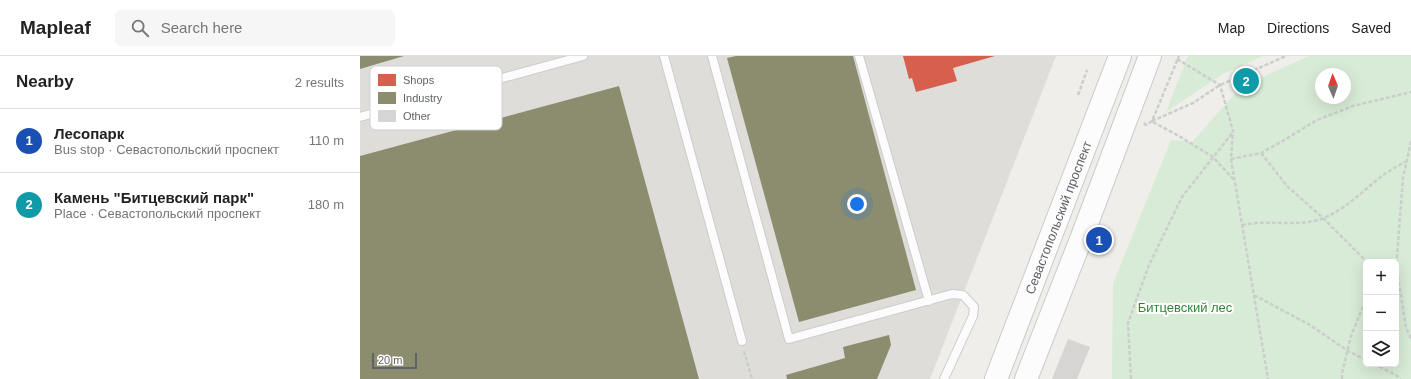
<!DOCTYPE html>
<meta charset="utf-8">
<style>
body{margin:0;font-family:Helvetica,sans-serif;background:#f6f6f6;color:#222}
.controls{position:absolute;right:12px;bottom:12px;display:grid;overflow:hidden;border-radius:6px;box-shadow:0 4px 16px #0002}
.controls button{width:36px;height:36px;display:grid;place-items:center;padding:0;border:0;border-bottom:1px solid #e0e0e0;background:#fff;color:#222;font:20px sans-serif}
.compass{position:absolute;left:955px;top:12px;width:36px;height:36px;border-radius:50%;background:#fff;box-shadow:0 4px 16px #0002;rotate:358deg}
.scale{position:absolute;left:12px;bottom:10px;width:45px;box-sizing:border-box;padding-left:4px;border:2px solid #5f6368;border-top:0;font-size:11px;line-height:14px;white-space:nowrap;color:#5f6368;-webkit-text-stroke:3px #fff;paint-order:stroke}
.you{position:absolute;left:497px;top:148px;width:14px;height:14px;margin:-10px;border:3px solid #fff;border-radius:50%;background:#1a73e8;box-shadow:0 0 0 6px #1a73e833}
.badge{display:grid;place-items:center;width:26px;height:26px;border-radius:50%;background:#919496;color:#fff;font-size:13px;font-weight:700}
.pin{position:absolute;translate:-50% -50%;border:2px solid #fff;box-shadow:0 1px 4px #0006}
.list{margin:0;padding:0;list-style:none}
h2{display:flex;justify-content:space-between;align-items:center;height:52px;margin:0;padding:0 16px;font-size:17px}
h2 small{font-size:13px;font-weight:400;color:#767676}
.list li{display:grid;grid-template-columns:26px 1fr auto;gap:12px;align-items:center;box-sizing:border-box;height:64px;padding:0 16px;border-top:1px solid #e0e0e0}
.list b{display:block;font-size:15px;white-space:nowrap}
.list p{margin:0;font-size:13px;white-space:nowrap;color:#767676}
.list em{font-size:13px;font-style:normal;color:#767676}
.icon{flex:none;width:22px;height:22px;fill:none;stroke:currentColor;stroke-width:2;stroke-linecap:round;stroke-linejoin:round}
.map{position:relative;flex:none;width:1051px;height:323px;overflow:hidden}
header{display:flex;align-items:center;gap:24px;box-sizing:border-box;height:56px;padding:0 20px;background:#fff;border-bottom:1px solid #e0e0e0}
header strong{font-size:19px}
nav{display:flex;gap:22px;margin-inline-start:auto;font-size:14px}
.search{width:280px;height:36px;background:#f6f6f6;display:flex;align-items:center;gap:10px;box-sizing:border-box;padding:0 14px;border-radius:6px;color:#767676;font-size:15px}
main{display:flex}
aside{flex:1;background:#fff}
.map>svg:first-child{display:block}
.industrial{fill:#dfddda}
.green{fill:#d8ebd6;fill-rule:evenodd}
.shops{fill:#d6604d}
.industry{fill:#8c8c6e}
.building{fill:#d6d5d3}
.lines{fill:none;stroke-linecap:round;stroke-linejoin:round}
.lane-casing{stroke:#cbcccc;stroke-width:10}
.secondary-casing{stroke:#cacacb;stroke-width:24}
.path{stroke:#cacfcc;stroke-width:2.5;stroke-dasharray:4 2;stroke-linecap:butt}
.lane{stroke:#fdfcfc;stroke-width:8}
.secondary{stroke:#fdfcfc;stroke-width:22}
.labels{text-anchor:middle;stroke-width:4;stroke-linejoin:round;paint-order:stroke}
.street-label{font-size:13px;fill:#5f6368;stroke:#fff}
.park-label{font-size:13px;fill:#348238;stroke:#fff}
.key{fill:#fff;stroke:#cfd0d2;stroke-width:1}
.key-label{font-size:11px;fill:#5f6368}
</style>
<header>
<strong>Mapleaf</strong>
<div class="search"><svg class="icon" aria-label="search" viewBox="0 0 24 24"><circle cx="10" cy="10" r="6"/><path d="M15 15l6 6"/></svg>Search here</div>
<nav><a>Map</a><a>Directions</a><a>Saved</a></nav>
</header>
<main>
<aside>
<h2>Nearby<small>2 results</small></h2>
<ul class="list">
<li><span class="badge" style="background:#1a4fb4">1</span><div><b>Лесопарк</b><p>Bus stop · Севастопольский проспект</p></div><em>110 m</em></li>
<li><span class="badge" style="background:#0f9aa8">2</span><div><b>Камень &quot;Битцевский парк&quot;</b><p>Place · Севастопольский проспект</p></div><em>180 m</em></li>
</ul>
</aside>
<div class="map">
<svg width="1051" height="323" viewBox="0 0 1051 323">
<rect width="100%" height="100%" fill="#efeeea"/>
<path class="industrial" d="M0,0H696L570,323H0Z"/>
<path class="green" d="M828,0H903L863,18L806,56Z
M949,0H1051V323H752L753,228L811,84L832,86L881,31ZM961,18H985V42H961ZM1006,206H1036V308H1006Z"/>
<path class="shops" d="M543,0H635L593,12L597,25L556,36L552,22L549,23Z"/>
<path class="industry" d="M0,0H44L0,13Z
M376,0H493L556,234L439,266L367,2Z
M259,30L339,323H0V100Z
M529,279L531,289L517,323H427L426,319L485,302L483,291Z"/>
<path class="building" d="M708,283L730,291L717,323H692Z"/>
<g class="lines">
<defs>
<path id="lane" d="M304,0L382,285
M352,0L429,283L592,238L603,239L614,251L613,260L584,323
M499,0L569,245
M0,61L223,0"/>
<g id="secondary">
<path id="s1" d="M636,323L760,0"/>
<path d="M666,323L723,178L790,0"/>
</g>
</defs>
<use href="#lane" class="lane-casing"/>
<use href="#secondary" class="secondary-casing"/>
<path class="path" d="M817,3L860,29L873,75L871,103L908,323
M718,39L727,14
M792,65L833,47L860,29L926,0
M793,66L819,80L853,101L874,124
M784,67L786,69L792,65L819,0
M901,97L927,130L963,162L1007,206
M871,103L901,97L921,86L957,64L993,50L1051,36
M882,169C908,163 938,172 964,162C987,152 1004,134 1023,119C1031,114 1039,109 1047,105
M1036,214L1043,122L1051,85
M1037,214L1046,271L1051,283
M894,239L950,269L988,295L1006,304
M384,295L392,323
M1014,308L1036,319L1041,323
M771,323L768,267L789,209L822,141L873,76
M982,323V317L991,280L1006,243"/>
<use href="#lane" class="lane"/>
<use href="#secondary" class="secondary"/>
</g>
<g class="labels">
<g class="street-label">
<text dy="5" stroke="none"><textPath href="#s1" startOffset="173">Севастопольский проспект</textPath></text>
</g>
<g class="park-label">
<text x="825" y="256">Битцевский лес</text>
</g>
</g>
<rect x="10" y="10" width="132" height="64" rx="6" class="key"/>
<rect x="18" y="18" width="18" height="12" fill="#d6604d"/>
<rect x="18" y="36" width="18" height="12" fill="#8c8c6e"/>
<rect x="18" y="54" width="18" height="12" fill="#d6d5d3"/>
<g class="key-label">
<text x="43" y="28">Shops</text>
<text x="43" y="46">Industry</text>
<text x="43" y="64">Other</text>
</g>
</svg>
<div class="controls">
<button>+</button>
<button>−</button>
<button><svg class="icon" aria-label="layers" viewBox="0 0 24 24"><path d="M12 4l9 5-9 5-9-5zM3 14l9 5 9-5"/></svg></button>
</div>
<svg class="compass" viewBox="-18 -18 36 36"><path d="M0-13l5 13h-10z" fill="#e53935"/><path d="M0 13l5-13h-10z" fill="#767676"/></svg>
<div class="scale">20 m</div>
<div class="you"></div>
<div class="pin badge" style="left:739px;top:184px;background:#1a4fb4">1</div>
<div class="pin badge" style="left:886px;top:25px;background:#0f9aa8">2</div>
</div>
</main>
